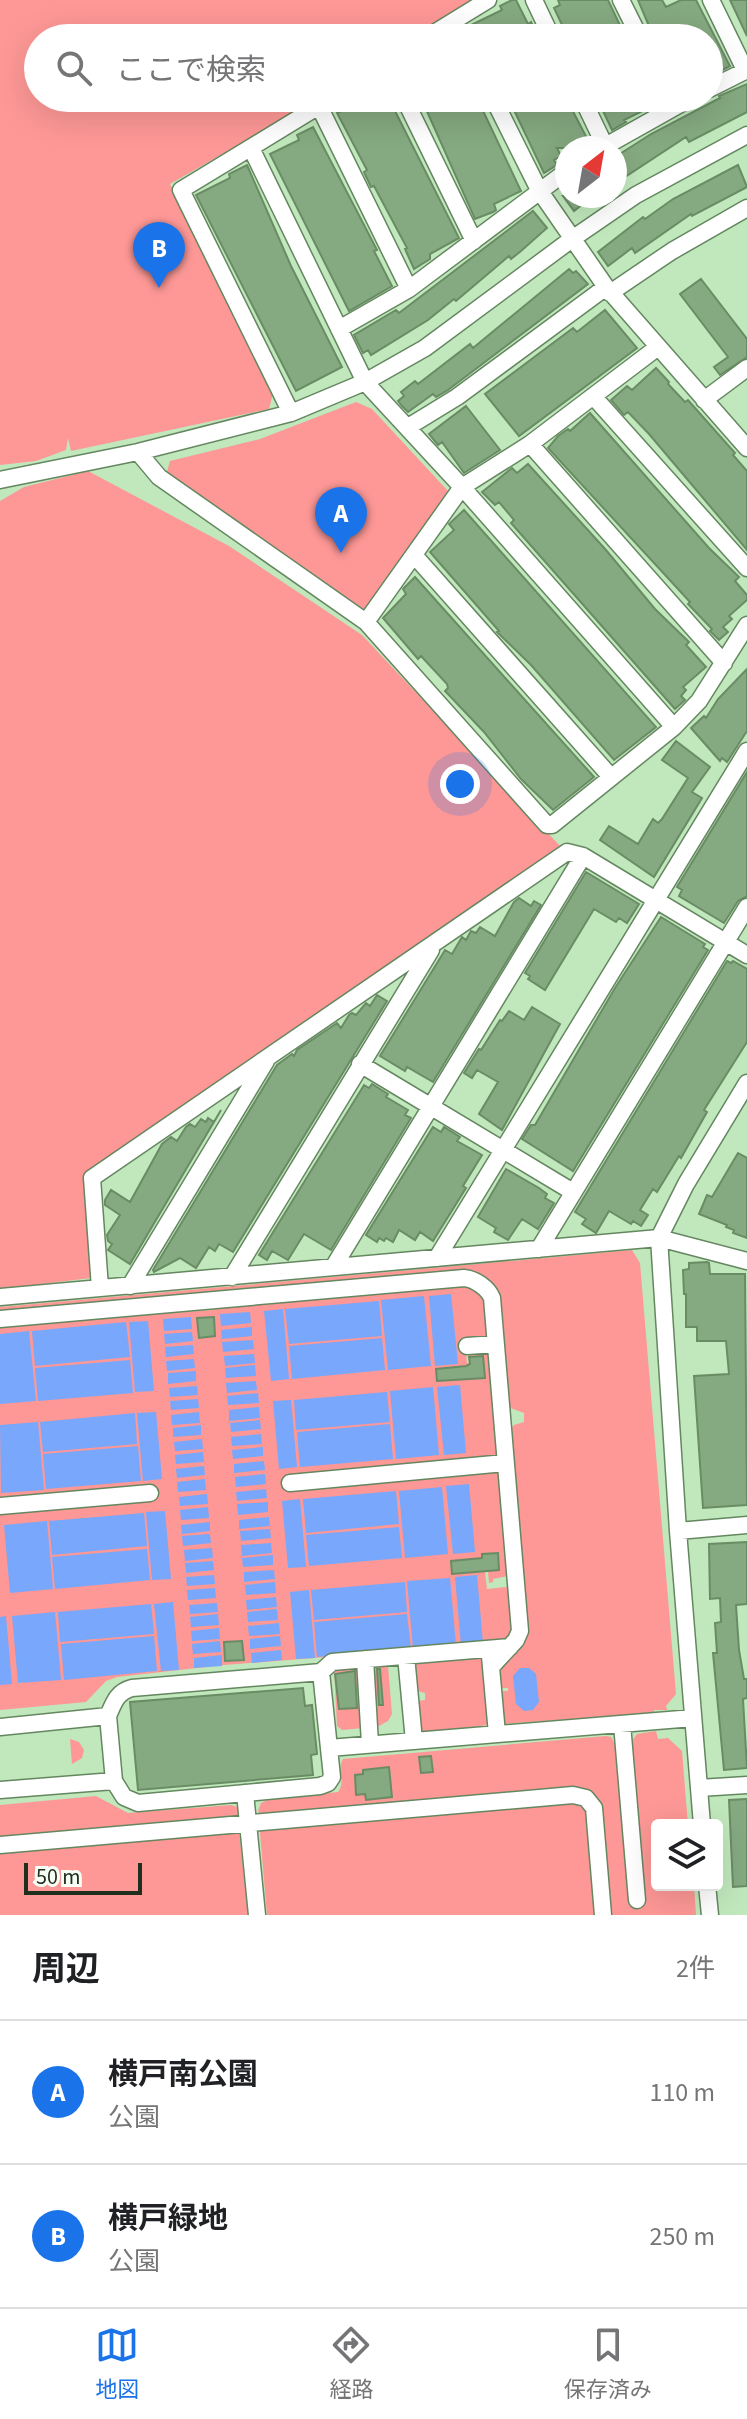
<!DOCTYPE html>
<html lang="ja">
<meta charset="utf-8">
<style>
body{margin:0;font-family:"Source Sans 3","Noto Sans JP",sans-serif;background:#f6f6f6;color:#202124}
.controls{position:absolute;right:24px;bottom:24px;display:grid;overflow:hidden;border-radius:8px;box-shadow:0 8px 32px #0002}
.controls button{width:72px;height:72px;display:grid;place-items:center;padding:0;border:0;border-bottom:2px solid #e0e0e0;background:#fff;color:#202124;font:40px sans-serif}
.compass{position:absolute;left:555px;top:136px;width:72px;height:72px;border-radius:50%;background:#fff;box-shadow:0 8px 32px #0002;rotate:31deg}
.scale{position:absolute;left:24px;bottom:20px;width:118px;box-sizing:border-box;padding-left:8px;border:4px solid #202e1e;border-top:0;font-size:22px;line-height:28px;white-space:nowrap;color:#202e1e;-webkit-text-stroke:6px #f7fef6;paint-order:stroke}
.you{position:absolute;left:460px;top:784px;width:28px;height:28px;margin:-20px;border:6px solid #fff;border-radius:50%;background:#1a73e8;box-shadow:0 0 0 12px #1a73e833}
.badge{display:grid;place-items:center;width:52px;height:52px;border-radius:50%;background:#1a73e8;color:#fff;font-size:26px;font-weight:700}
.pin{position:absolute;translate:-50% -66px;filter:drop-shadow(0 2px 4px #0008)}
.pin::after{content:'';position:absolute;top:42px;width:28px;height:24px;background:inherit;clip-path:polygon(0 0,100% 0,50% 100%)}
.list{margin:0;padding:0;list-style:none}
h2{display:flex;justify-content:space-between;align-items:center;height:104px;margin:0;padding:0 32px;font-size:34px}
h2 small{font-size:26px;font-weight:400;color:#757577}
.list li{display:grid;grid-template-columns:52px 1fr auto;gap:24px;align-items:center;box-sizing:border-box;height:144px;padding:0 32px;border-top:2px solid #e0e0e0}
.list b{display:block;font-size:30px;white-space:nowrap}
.list p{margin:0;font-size:26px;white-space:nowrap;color:#757577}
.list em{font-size:26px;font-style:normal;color:#757577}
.icon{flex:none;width:44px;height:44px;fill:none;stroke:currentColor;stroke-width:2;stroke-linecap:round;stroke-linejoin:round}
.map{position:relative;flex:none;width:747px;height:1915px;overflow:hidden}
.search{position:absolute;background:#fff;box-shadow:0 8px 32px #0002;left:24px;right:24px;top:24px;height:88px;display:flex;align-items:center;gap:20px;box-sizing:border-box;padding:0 28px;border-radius:44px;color:#757577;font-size:30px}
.sheet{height:392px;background:#fff}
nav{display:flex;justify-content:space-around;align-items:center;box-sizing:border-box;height:112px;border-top:2px solid #e0e0e0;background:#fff;font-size:22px;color:#757577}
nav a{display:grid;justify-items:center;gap:4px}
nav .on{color:#1a73e8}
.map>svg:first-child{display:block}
.green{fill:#fd9896}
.water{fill:#78a7fc}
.building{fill:#85a980;stroke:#698c65;stroke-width:2}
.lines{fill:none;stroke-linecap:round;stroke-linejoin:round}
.minor-casing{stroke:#648760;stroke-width:19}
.minor{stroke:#fff;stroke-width:16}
</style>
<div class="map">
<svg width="747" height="1915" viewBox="0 0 747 1915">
<rect width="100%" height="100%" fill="#c1e7bc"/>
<path class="green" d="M0,0H476L418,38H38V98H320L170,184L273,393L269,409L71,451L68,438L66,450L36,461L0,465Z
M356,402L372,409L448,491L364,615L166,475L170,461L260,439Z
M88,471L229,546L362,635L560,846L392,967L85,1175L91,1278L0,1289V501L24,487Z
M632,1250L640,1263L676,1694L666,1706L667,1710H654V1713L502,1724L501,1691H508V1688H501L496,1673L520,1644L508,1432L514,1425L524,1422V1413L508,1407L496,1299L477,1277L0,1314V1307Z
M470,1285L485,1297L488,1337L465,1343L467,1363H469L468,1350L485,1351L490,1356L508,1576L493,1579V1582L489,1583L488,1571L485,1572L487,1589L506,1587L510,1590L514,1631L505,1643L224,1665L117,1677L106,1681L86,1702L0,1710V1325L214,1310L216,1306Z
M482,1656L488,1725L425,1733L420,1731L418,1701L425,1700V1693L414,1690V1662Z
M358,1664L363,1728L342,1730L337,1726L334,1666Z
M400,1664L403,1712L399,1666H388L392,1714L388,1721L377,1727L369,1665Z
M656,1731L658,1739L668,1738L682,1751L688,1825H657V1885H694L696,1915H607L596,1802L260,1815L258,1811L261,1803L267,1800L338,1792C346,1781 337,1769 343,1759L606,1736L611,1737L616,1746L631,1742L637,1734Z
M70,1739L79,1742L84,1750L82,1758L72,1764Z
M96,1796L128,1813L231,1805L237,1807L238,1817L0,1841V1805Z
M575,1800L587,1806L598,1915H267L260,1833L262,1829Z
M239,1831L248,1915H0V1850Z"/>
<path class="water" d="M451,1294L458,1364L435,1366L429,1296Z
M424,1296L431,1366L388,1370L381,1300Z
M379,1301L382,1336L289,1344L285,1309Z
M283,1309L289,1379L271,1381L264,1311Z
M250,1312L251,1323L221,1326L220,1314Z
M191,1317L192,1329L164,1331L163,1319Z
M148,1321L154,1391L135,1392L129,1322Z
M126,1322L130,1357L35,1366L32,1331Z
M252,1327V1336L222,1339L221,1330Z
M29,1331L36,1401L0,1404V1334Z
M192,1332L193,1341L165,1344L164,1334Z
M382,1338L385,1370L292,1379L289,1346Z
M253,1340L254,1349L223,1352L222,1342Z
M193,1345L194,1354L166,1357L165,1347Z
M254,1354L255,1363L225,1366L224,1356Z
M194,1359L195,1368L167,1371L166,1361Z
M130,1360L133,1393L38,1401L35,1368Z
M255,1365L256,1376L226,1378L225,1368Z
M196,1371V1381L168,1384V1373Z
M256,1381L257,1390L227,1393L226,1383Z
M460,1385L466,1453L444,1455L437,1387Z
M197,1386L198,1395L170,1397L169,1388Z
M433,1387L439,1455L396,1459L390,1391Z
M387,1392L390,1422L296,1430L294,1400Z
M258,1393L259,1403L228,1405L227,1396Z
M198,1399L199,1408L171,1410L170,1401Z
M291,1400L297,1467L279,1469L273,1401Z
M259,1407L260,1418L229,1421V1410Z
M156,1412L162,1479L143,1481L137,1413Z
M199,1412L200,1423L172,1425L171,1415Z
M135,1413L137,1444L43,1452L40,1422Z
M260,1420L261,1429L231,1432L230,1423Z
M38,1422L44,1490L1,1493L0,1425Z
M390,1424L393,1459L300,1467L297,1432Z
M201,1425V1435L173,1437V1428Z
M261,1434L262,1444L232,1446L231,1437Z
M202,1439L203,1449L175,1451L174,1442Z
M138,1446L141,1481L46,1489L43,1454Z
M263,1447V1456L233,1459L232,1450Z
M203,1452L204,1462L176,1464L175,1455Z
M264,1461L265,1470L234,1473V1464Z
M204,1466L205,1475L177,1478L176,1469Z
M265,1474L266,1484L236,1487L235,1477Z
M205,1479L206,1490L178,1492L177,1482Z
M469,1484L475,1552L453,1554L446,1486Z
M442,1487L448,1554L405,1558L399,1491Z
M266,1489L267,1498L237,1501L236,1492Z
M396,1491L399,1524L306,1533L303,1499Z
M207,1494L208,1504L180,1506L179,1497Z
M300,1499L306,1567L288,1568L282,1501Z
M268,1502V1512L238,1515L237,1504Z
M208,1507L209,1518L181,1520L180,1510Z
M165,1511L171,1579L152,1580L146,1512Z
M144,1513L147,1546L52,1555L49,1521Z
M269,1517L270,1526L239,1529V1520Z
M47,1521L53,1589L10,1593L4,1525Z
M210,1522V1531L182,1534L181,1525Z
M399,1527L402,1558L309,1566L306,1535Z
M270,1529L271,1538L241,1541L240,1531Z
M210,1534L211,1543L183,1546L182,1536Z
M271,1543L272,1553L242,1556L241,1545Z
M212,1548L213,1558L185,1561L184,1550Z
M147,1549L150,1580L55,1589L52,1557Z
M273,1555V1565L243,1567L242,1558Z
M213,1561L214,1570L186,1573L185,1563Z
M274,1570L275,1579L244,1582V1572Z
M214,1575L215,1584L187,1586L186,1577Z
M477,1575L483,1643L461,1645L455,1577Z
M450,1578L456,1645L413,1649L407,1581Z
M275,1582L276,1593L246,1595L245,1585Z
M405,1582L407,1612L314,1620L311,1590Z
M215,1588L216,1598L188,1600L187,1590Z
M309,1590L315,1658L296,1659L290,1592Z
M276,1597L277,1607L247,1610L246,1600Z
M173,1602L179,1670L161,1671L154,1604Z
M217,1603L218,1612L190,1614L189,1605Z
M151,1604L154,1634L60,1642L58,1612Z
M277,1609L278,1620L248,1622L247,1612Z
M55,1612L61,1680L18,1683L12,1616Z
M218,1614L219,1625L191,1627L190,1617Z
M407,1614L411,1649L317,1657L314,1622Z
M6,1616L12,1684L0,1685V1617Z
M279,1623L280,1634L249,1636L248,1626Z
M219,1628L220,1639L192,1641L191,1631Z
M154,1636L157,1671L64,1680L61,1644Z
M280,1636L281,1646L250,1649V1639Z
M220,1641L221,1652L193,1654L192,1644Z
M281,1650L282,1660L252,1663L251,1653Z
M222,1655V1666L194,1668V1658Z
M520,1668H529L536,1674L539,1702L533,1710L524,1711L516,1704L513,1676Z"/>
<path class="building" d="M512,0H516L528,24L531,22L539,38H516L512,31L498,38H475L469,26L502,10L500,6Z
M558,0H608L626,38H563L561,31L564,29L554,8L560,5Z
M638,0H662L666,7L681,0H696L730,66L709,77V38H654Z
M730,0H747V36Z
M747,84V112L689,142L686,137L625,177L615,157L651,134L720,98L719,96Z
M369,98H393L396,106L393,107L459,238L430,254V259L414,269L405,249L407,248L374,186L371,187L364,172L367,170L337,113Z
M421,98H441L443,103L454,98H477L521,191L494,204L496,210L493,212L475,219Z
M512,98H566L589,142L578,148H557L561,156L554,160L557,165L544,173L512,106L516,104Z
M597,98H669L624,120L626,122L612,130Z
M313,127L377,250L374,251L392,286L349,311L270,154L299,140L297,135Z
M247,165L291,266L342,367L296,391L196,195L230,178L229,174Z
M738,165L747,187L692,216L691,214L635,253L632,248L608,266L598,252L643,217L645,219L673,199Z
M563,196H593L574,211Z
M533,211L547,228L521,251L511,259L509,256L456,301L454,299L428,320L371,355L368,350L363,353L354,335L396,310L399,313Z
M569,269L573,273L576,271L588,284L448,390L436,397L433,394L408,412L402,406L398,401L404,396L401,392L415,381L418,384L470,344L473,348Z
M701,279L747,339V357L720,375L714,367L728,357L680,294Z
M605,310L637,348L519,436L485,394L573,328L577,332Z
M656,368L669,382L668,384L685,402L688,400L735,453L733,455L747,471V550L649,434L628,412L624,415L611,400L627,386L632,390Z
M466,406L500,450L464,473L442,442L438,445L429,434Z
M590,413L709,548L739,577L735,581L747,595V600L729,616L732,619L723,627L728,632L719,640L710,631L712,629L688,604L690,602L548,448L558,436L568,429L570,431Z
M528,464L606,550L655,609L689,642L686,645L706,667L683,687L686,690L681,696L685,700L675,709L511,523L514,520L499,502L495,505L482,492L512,468L517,473Z
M464,510L656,727L614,760L531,665L497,632L499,631L430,552L454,530L449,524Z
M415,577L594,777L553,810L521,779L484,732L445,691L448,688L447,684L421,656L418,659L383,618L406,594L403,589Z
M747,669V731L727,762L722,758L720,761L691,728L704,716L706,718L718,699Z
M676,741L710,767L692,792L702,798L654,877L600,840L609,826L638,844L653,819L658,823L662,819L688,778L662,760Z
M747,772V896L738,901L724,923L679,896L682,890L677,887Z
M586,872L639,904L627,923L619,918L616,922L594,909L545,990L528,979L530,976L525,973Z
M519,898L531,906L534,901L541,905L433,1082L407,1067L405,1071L380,1056L445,950L452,954L462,937L466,940L471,931L476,933L480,927L495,936L514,902Z
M661,917L705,944L703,947L708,950L573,1171L522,1139L531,1125H535L615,988Z
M727,961L731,963L733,961L747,969V1042L704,1110L707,1112L681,1158L679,1156L657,1192L653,1189L640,1210L648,1215L641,1226L633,1221L631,1224L609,1211L596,1233L582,1224L586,1219L575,1212Z
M377,995L387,1001L233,1252L219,1244L215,1251L209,1247L196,1268L180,1258L154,1272L153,1270L277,1065L292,1054L294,1056L297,1050L337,1023L341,1028L349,1015L352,1013L356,1015L366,1003L370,1006Z
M532,1007L560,1024L502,1130L479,1114L498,1082L477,1070L472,1078L464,1073L479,1049L481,1050L500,1020L502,1021L509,1011L524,1020Z
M372,1084L388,1094L386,1097L408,1110L405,1115L411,1118L331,1250L304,1234L288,1260L272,1251L267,1260L259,1255L364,1085L369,1088Z
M221,1110L130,1264L108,1250L112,1244L108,1241L107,1235L120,1215L105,1205V1200L111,1190L130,1202L162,1144L171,1137L177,1141L186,1127L190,1124L195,1127L201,1119L206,1122L208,1118L214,1122Z
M433,1127L441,1132L444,1127L460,1137L457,1141L482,1155L463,1186L466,1188L433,1241L420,1232L415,1240L399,1230L393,1242L386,1238L384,1241L379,1238L377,1242L366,1235Z
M738,1153L747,1158V1238L733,1233L734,1230L726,1227L727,1225L699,1214L707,1195L712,1197Z
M506,1169L539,1188L547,1194L545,1198L554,1203L538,1229L522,1219L508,1240L494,1232L496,1228L478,1217Z
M707,1262L709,1263L710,1274H745L747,1505L703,1508L694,1376L729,1374L726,1341H697V1327H686V1294H684L683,1270L689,1269V1263Z
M214,1317L215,1336L199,1338L197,1318Z
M483,1356L485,1378L437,1381L436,1369L466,1366L470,1364L469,1357Z
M747,1542V1604L736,1605L739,1650L744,1679H747V1698L743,1699L747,1768L724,1770L713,1653H717L715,1623L721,1622L720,1598L710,1599L709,1544Z
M498,1553L499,1570L452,1574L451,1561L482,1558V1554Z
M242,1641L244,1660L225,1661L224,1642Z
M377,1669H380L383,1705H379Z
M355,1671L357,1708L339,1709L335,1674Z
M303,1688L305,1706L312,1705L317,1754L311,1755L313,1775L138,1790L130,1702Z
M431,1756L433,1772L421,1773L419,1757Z
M389,1767L392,1797L366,1800L365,1794L356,1795L355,1775L363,1774V1770Z
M747,1799V1886L733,1887L729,1800Z"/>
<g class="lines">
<defs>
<path id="minor" d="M534,0L552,38
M621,0L640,38
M711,0L745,70
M426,38L488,0
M709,89L747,70
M404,98L474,241
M493,98L539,190L606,287L747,448
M582,98L605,146
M319,106L409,289
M251,148L365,382L462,487L674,727
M602,148L691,98
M610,293L672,251L747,208
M339,329L409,289L567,171
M658,347L530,444L462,487L366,622L547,825H552L674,727L699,701L747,625
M593,396L747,568
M704,400L747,368
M291,413L181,190L332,98
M408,427L457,397L606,287
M530,444L724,663
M138,452L159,477L366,622
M0,480L138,452L291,413L365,382L425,348L572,239L636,195L747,135
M414,555L611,777
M360,1064L573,1192
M539,1249L747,907
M437,1258L747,751
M334,1266L583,856
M232,1277L431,950
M130,1286L266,1061
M100,1288L92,1178L567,852L583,856L747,955
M0,1297L659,1238L747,1261
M0,1319L464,1278C475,1279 488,1288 492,1298L520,1631L516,1640L491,1667
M467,1346L495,1344
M290,1483L505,1463
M0,1506L150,1493
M678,1531L747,1525
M406,1656L414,1741
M490,1656L497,1734
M365,1659L370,1744
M321,1672L332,1662L510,1647
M108,1716L114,1781
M622,1724L637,1900
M0,1727L108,1716C114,1702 117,1692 132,1688L321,1672L332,1777L328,1783L320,1786L138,1803L124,1797L114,1781L0,1790
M329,1748L693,1718
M699,1788L747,1785
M245,1793L257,1915
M702,1825L678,1531L659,1238L686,1184L747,1083
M0,1845L573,1795L586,1798L594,1808L603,1915
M707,1885L710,1915"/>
</defs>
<use href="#minor" class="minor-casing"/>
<use href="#minor" class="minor"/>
</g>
</svg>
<div class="controls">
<button><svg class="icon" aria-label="layers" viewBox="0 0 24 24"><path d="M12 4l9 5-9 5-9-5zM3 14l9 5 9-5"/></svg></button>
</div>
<svg class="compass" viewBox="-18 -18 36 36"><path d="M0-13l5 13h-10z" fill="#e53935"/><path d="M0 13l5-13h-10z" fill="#757577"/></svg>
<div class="scale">50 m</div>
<div class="you"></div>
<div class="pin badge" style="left:341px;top:553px">A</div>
<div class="pin badge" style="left:159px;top:288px">B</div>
<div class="search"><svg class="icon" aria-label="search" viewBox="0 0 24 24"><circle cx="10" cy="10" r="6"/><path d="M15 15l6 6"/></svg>ここで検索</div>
</div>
<section class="sheet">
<h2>周辺<small>2件</small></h2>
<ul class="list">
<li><span class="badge">A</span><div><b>横戸南公園</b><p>公園</p></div><em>110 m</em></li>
<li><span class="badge">B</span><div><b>横戸緑地</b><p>公園</p></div><em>250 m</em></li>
</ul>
</section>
<nav>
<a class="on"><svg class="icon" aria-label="map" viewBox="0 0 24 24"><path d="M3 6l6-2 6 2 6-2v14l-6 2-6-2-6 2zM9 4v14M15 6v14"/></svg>地図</a>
<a><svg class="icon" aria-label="directions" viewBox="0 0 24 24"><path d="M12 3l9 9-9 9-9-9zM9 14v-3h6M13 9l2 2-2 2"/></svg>経路</a>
<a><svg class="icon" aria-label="saved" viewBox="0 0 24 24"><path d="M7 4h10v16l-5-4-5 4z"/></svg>保存済み</a>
</nav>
